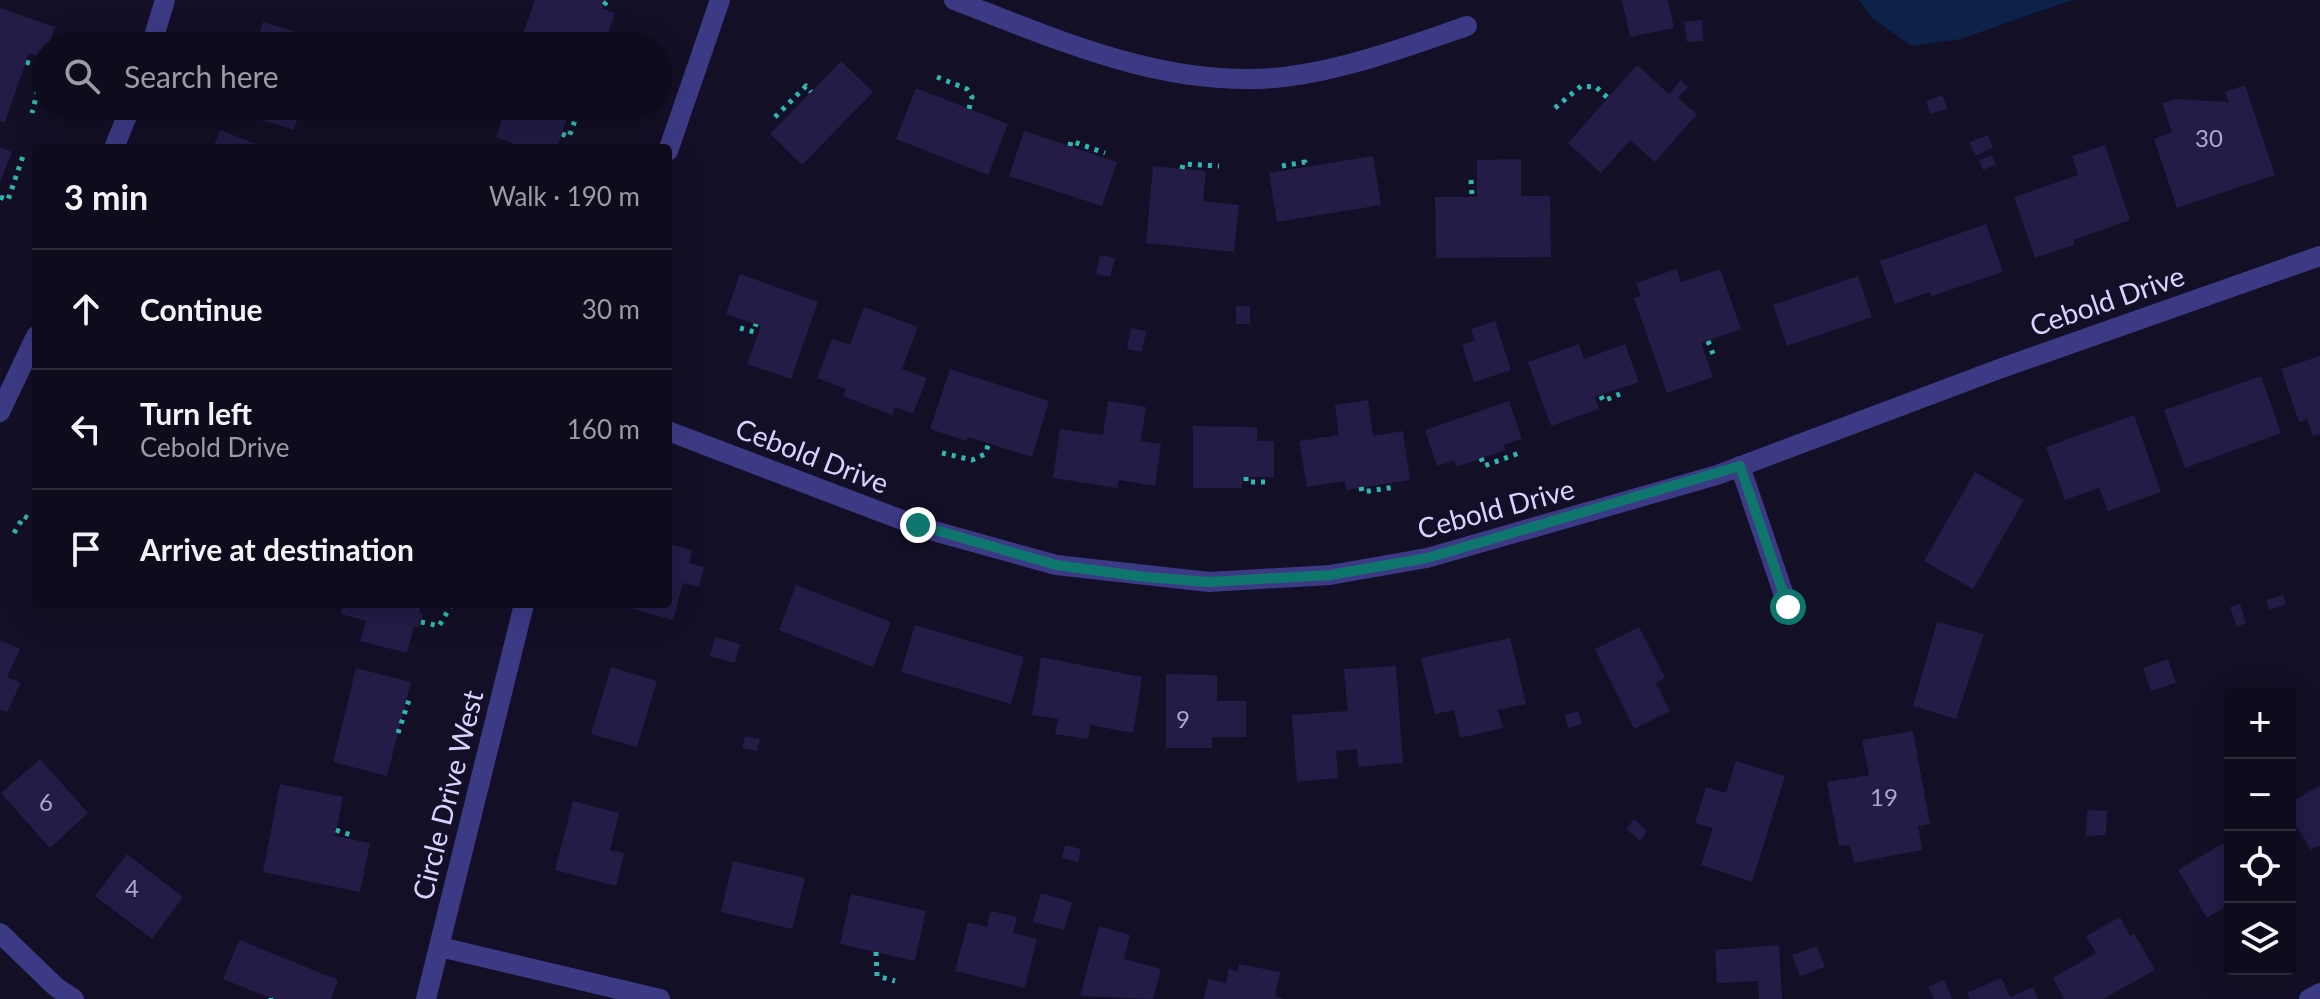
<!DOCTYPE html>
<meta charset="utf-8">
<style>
body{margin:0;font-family:Lato,sans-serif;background:#171425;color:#f1f3f6}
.controls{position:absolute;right:24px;bottom:24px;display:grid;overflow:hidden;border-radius:8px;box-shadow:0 8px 32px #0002}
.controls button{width:72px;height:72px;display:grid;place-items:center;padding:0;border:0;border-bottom:2px solid #2e2b3b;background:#0e0b1c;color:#f1f3f6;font:40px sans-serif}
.stop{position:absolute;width:24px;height:24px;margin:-18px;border:6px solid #0f766e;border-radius:50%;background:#fff}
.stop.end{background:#0f766e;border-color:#fff;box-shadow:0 2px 8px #0008}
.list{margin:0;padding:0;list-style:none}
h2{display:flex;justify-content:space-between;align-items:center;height:104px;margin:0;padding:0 32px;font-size:34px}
h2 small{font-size:26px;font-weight:400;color:#9b9ba3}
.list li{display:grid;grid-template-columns:52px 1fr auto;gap:24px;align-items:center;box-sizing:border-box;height:120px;padding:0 32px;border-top:2px solid #2e2b3b}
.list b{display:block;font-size:30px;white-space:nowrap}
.list p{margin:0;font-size:26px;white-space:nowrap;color:#9b9ba3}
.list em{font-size:26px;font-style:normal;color:#9b9ba3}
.icon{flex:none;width:44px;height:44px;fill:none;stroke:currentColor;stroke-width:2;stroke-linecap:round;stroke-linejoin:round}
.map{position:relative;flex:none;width:2320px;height:999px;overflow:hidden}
.search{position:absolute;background:#0e0b1c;box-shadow:0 8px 32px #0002;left:32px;top:32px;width:640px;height:88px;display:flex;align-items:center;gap:20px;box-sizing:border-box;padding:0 28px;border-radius:44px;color:#9b9ba3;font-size:30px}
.panel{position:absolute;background:#0e0b1c;box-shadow:0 8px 32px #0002;left:32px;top:144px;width:640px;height:464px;border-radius:8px}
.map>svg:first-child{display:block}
.water{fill:#0c2248}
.building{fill:#241b47}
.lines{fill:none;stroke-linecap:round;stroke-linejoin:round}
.path{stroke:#2fb8b0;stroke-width:5;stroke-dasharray:4 6;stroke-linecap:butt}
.service{stroke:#3d3a85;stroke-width:20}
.minor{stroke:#3d3a85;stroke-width:20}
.route{stroke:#0f766e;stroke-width:10}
.labels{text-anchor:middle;stroke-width:7;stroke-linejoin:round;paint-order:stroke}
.number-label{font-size:24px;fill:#aca6d1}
.street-label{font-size:28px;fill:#d9d4ff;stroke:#130f26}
</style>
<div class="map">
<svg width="2320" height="999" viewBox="0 0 2320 999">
<rect width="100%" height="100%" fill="#130f26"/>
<path class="water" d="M1859,0H2072L1961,39L1912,46L1873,19Z"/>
<path class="building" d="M535,0H605L602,9L615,13L604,46H538L521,40Z
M1622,0H1668L1674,28L1630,37Z
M0,8L55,27L44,58L29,53L5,122L0,121Z
M1702,20L1703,41L1687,42L1684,22Z
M263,22L303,34L300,46H256Z
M841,61L873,92L802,165L770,134Z
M1637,65L1669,94L1681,80L1688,87L1678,98L1697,114L1655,162L1630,140L1601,173L1568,143Z
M2245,85L2275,175L2177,208L2154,139L2172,132L2162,103L2175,99L2229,102L2225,92Z
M916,88L1008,124L988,175L896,139Z
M1943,95L1947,109L1930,114L1926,101Z
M238,106H301L294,130L236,112Z
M527,106H571L557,148H512L513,143L496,137L504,114L523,120Z
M220,130L266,148H213Z
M1024,131L1117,162L1102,206L1009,176Z
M1988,135L1993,148L1975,156L1969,142Z
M2105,145L2130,220L2073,240L2074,245L2035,258L2014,197L2078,175L2072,156Z
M0,147L12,152L0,182Z
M1992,155L1996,165L1983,170L1979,160Z
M1373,156L1381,205L1277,222L1269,173Z
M1521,159V196H1550L1551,257L1436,258L1435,197H1477V160Z
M1153,166L1206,171L1203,201L1239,205L1234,252L1146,243Z
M1986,224L2003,272L1932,296L1930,292L1895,304L1880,261Z
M1100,255L1115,258L1110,277L1096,274Z
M1676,269L1681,282L1720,269L1741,329L1701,343L1713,377L1667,393L1634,298L1641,296L1636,283Z
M740,274L818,302L791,379L747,364L761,326L726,314Z
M1858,276L1872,317L1787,346L1773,305Z
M1236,306H1250V324H1236Z
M864,307L918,327L902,369L927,378L913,414L895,407L892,415L843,396L846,389L817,378L832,339L850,345Z
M1495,321L1511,370L1474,382L1462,345L1475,340L1471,329Z
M1131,328L1146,331L1142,352L1127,349Z
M1579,344L1584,359L1625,344L1639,382L1595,397L1599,409L1551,426L1528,362Z
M2320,356V434L2313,436L2307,419L2299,422L2281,369Z
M950,369L1049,401L1032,457L968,437L967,441L930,429Z
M2261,376L2281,433L2185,468L2164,410Z
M1368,400L1373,436L1403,431L1410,480L1346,490L1345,481L1307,487L1299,441L1339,435L1335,405Z
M1108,401L1146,407L1141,441L1161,444L1155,486L1119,480L1117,488L1053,478L1060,429L1103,435Z
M1509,401L1522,439L1503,445L1505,450L1456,467L1454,461L1437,466L1425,430Z
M2134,415L2161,492L2108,511L2099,488L2065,500L2046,447Z
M1193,426L1257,427V441H1274V477H1242V488H1193Z
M1975,472L2024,500L1973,589L1924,561Z
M668,544L692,550L689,563L704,567L699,587L683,583L673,620L626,607L627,604H668Z
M796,585L891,622L873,667L779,630Z
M2283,595L2286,605L2269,610L2266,600Z
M343,604H421L419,612L423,614L419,627L414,626L407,653L360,641L366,621L341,614Z
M2240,604L2246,623L2237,627L2230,607Z
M1937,622L1984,634L1956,719L1913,706Z
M915,625L1024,657L1011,704L901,672Z
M1639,627L1665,678L1656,683L1670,711L1634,729L1595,649Z
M715,637L740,644L735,663L710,656Z
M1510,638L1526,704L1498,710L1503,728L1460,738L1454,710L1435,714L1421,658Z
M0,640L20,649L7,677L21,683L7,712L0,709Z
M1041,657L1142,677L1133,733L1090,725L1088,739L1055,734L1058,719L1032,715Z
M2168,659L2176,683L2151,691L2143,668Z
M1396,666L1403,763L1358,767L1357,749L1336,751L1338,778L1297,782L1292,715L1348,711L1344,669Z
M611,667L657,681L637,747L591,734Z
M356,668L411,682L387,776L333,762Z
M1166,674L1217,675V701H1246V737H1212V748H1166Z
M1578,711L1582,724L1568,728L1565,715Z
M1913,731L1930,824L1918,826L1922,850L1854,863L1850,845L1839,846L1827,782L1869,775L1862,740Z
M745,736L760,739L757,751L742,748Z
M40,759L88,813L50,848L1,793Z
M1736,761L1785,776L1752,882L1701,865L1713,828L1695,823L1706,787L1726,793Z
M280,784L343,797L335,836L370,843L360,892L263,872Z
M2320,785V845L2311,850L2290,816V803Z
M573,801L619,813L610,850L624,853L616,886L555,870Z
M2087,810L2107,811L2106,835L2086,836Z
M1634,819L1647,831L1640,841L1626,829Z
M2225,842H2230V904L2207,918L2178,870Z
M1065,845L1081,849L1078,862L1062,858Z
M127,854L183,897L152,939L95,896Z
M733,861L805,878L792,929L721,912Z
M1041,893L1072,902L1064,930L1033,922Z
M851,894L926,911L915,961L840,944Z
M991,911L1017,917L1013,933L1037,939L1025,988L955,971L968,922L987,927Z
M2120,917L2130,936L2134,933L2155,970L2103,999H2064L2053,978L2096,953L2086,936Z
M1099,926L1130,935L1124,959L1161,969L1153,999L1080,996Z
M239,940L338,980L331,999H273L223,979Z
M1779,945L1782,999H1759L1758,981L1717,983L1715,950Z
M1817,946L1825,967L1800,976L1792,955Z
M1239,964L1280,972L1275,996L1284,999H1204L1208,979L1226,983L1229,969L1238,971Z
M2001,978L2010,997L2033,987L2038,999H1970L1967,993Z
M1944,980L1952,999H1934L1928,987Z"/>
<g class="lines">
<path class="path" d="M604,5L608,0
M26,62L41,67L42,73L32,113
M937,77L967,89L972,97L969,109
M227,107V106
M1555,108L1581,86L1596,87L1608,98
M775,117L806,86L811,92
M562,134L569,137L580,106
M1070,146L1071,141L1105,153
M1282,166L1305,162L1306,167
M1182,169L1183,164L1219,166
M1471,180L1472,197
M0,197L8,200L23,156
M740,328L754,332L756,324
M1708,341L1713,354
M1601,396L1603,401L1620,394
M942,453L972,460L985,454L989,443
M1481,458L1484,466L1522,452
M1246,477V482H1265
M1361,487L1362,492L1395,487
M14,533L24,516L36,523
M421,622L439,626L452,604
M398,733L410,697
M336,830L351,835
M876,952L877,976L895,981
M271,999V998"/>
<path class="service" d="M1740,466L1788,607"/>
<path class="minor" d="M954,0C1059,40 1168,90 1284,77C1347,69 1407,47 1467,26
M151,46L165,0
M114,148L131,106
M668,151L720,0
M0,412L36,336
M668,431L923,528L1056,565L1209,582L1330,575L1427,558L1717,475L1999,369L2320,256
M0,933L56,987L74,999
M440,947L660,999
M426,999L524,604
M2309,999L2320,993"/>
</g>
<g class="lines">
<path class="route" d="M918,525L1056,565L1145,577L1209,582L1330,575L1427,558L1740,466L1788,607"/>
</g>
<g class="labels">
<g class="number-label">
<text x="2209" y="147">30</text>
<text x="1183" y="728">9</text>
<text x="1884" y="806">19</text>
<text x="46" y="811">6</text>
<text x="132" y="897">4</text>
</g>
<g class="street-label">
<text transform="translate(2107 301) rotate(-19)" y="10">Cebold Drive</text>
<text transform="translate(812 456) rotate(21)" y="10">Cebold Drive</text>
<text transform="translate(1496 509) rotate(-15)" y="10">Cebold Drive</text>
<text transform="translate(448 795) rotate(-76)" y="10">Circle Drive West</text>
</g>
</g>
</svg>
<div class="controls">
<button>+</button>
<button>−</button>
<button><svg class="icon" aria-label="locate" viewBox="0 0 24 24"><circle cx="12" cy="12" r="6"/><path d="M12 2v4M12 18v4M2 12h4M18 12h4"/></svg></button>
<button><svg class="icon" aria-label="layers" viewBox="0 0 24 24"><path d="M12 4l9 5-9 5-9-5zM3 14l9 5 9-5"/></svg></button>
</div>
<div class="stop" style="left:1788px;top:607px"></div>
<div class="stop end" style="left:918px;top:525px"></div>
<div class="search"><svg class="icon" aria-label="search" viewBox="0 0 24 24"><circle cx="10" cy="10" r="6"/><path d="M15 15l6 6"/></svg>Search here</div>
<section class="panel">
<h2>3 min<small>Walk · 190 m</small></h2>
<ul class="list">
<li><svg class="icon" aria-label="ahead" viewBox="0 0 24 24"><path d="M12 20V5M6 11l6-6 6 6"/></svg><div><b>Continue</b></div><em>30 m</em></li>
<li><svg class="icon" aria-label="left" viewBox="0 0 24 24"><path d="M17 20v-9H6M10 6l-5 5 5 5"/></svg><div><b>Turn left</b><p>Cebold Drive</p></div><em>160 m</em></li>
<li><svg class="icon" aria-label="arrive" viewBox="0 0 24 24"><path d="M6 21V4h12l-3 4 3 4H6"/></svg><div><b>Arrive at destination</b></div></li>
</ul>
</section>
</div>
